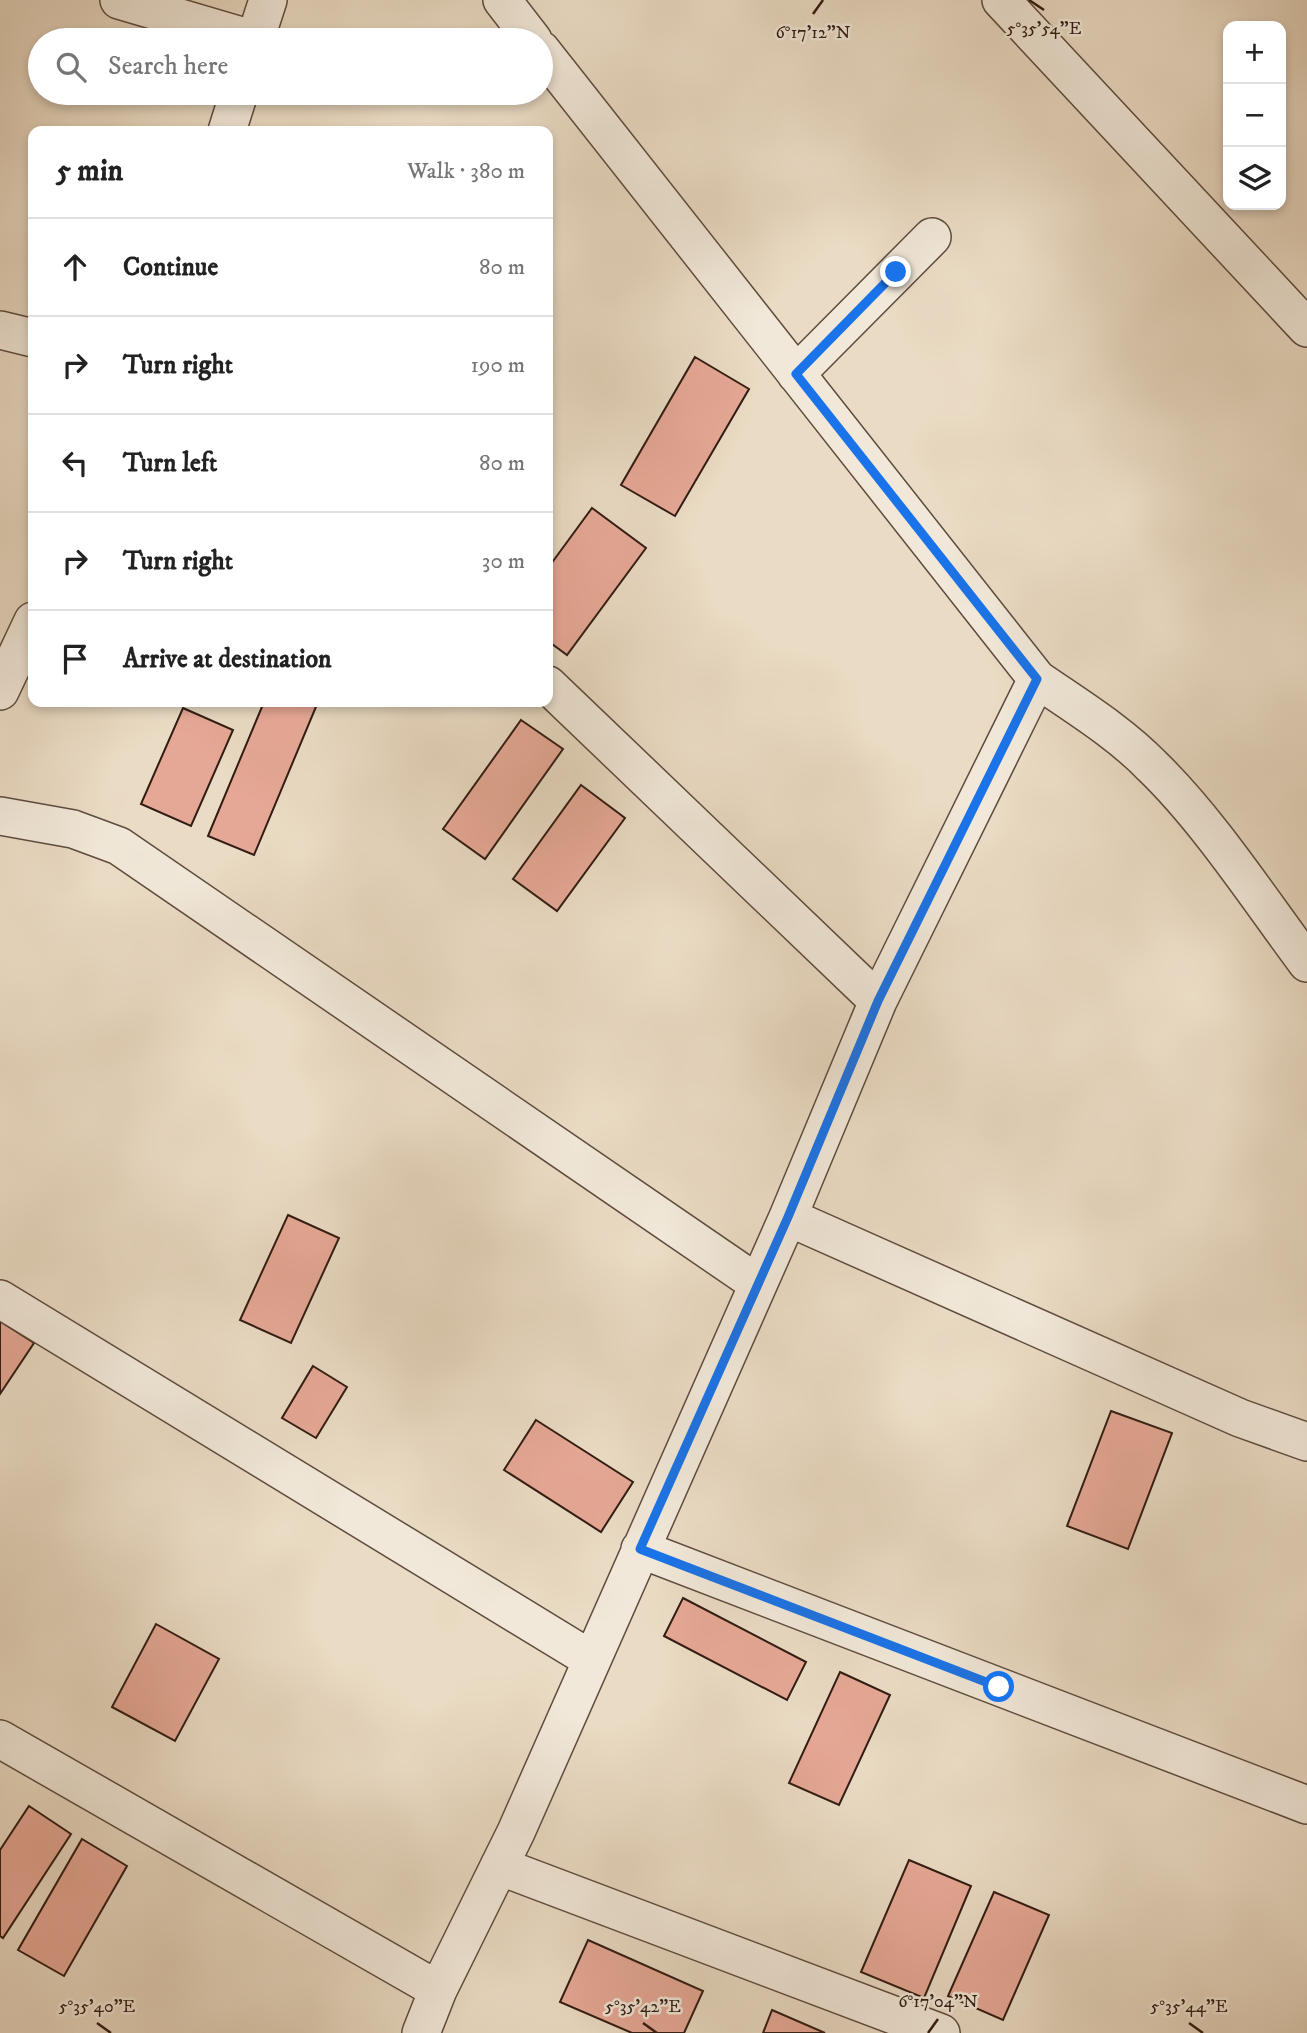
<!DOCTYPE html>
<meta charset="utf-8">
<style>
body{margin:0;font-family:"IM FELL DW Pica",serif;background:#f2f2f2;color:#222}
.controls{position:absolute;right:21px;top:21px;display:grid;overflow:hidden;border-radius:14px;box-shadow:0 4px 10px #0003}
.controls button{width:63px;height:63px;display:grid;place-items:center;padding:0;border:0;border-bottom:2px solid #e0e0e0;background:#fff;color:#222;font:35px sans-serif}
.stop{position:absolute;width:21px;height:21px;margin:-16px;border:5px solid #1a73e8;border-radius:50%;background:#fff}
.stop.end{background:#1a73e8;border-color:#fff;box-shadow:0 2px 7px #0008}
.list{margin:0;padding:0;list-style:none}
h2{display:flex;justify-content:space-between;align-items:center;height:91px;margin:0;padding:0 28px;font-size:30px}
h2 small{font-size:23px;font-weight:400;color:#767676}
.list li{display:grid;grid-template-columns:46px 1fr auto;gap:21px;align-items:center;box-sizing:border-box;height:98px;padding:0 28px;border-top:2px solid #e0e0e0}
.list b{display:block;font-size:26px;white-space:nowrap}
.list em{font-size:23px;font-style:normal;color:#767676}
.icon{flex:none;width:38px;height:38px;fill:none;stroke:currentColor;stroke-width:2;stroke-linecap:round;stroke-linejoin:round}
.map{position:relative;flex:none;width:1307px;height:2033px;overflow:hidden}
.search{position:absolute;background:#fff;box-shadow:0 4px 10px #0003;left:28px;top:28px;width:525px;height:77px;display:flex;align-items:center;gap:18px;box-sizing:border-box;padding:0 24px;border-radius:38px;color:#767676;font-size:26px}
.panel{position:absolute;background:#fff;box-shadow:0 4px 10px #0003;left:28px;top:126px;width:525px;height:581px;border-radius:14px}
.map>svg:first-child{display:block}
.building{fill:#e6a896;stroke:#311b12;stroke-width:2}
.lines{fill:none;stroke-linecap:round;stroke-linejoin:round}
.minor-casing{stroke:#5f4b3e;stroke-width:40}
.minor{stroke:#f1e8d9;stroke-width:37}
.route{stroke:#1a73e8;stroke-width:9}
.ticks{fill:none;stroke:#311b12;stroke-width:2.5}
.ticks-label{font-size:18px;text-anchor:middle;fill:#311b12;stroke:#f1e8d9;stroke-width:5;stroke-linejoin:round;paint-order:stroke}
</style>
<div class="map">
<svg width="1307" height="2033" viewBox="0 0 1307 2033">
<rect width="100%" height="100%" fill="#eadbc4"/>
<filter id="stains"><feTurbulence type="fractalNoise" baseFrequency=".00286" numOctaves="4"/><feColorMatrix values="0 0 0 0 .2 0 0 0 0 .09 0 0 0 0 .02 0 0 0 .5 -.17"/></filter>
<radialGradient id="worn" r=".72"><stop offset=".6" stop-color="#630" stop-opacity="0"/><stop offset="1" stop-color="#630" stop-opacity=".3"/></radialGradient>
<path class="building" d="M695,357L749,389L675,516L621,485Z
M592,508L646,548L567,655L548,641V568Z
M264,702H318L254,855L208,836Z
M183,708L233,730L191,826L141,804Z
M521,720L563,749L485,859L443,829Z
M581,785L625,818L557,911L513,879Z
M288,1215L339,1238L291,1343L240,1320Z
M0,1321L34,1343L0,1394Z
M313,1366L347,1387L316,1438L282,1418Z
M1111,1411L1172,1433L1128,1549L1067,1526Z
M536,1420L633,1482L601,1532L504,1470Z
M683,1598L806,1662L787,1700L664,1636Z
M156,1624L219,1659L175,1741L112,1707Z
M840,1672L890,1695L839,1805L789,1783Z
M29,1806L71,1834L3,1938L0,1936V1850Z
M82,1839L127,1866L64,1976L18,1950Z
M909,1860L971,1886L924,1998L861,1972Z
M994,1892L1049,1915L1003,2020L948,1996Z
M588,1940L703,1991L684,2033H632L560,2002Z
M772,2010L825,2033H763Z"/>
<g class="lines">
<defs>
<path id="minor" d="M119,0L255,40L268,0
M502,0L533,40
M1001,0L1307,328
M541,50L1037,679C1076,706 1119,732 1152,766C1208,820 1260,900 1307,963
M227,131L239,93
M0,330L33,338
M796,374L932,237
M548,685L878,1001
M0,691L33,621
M0,816L73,829L119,846L758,1284
M788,1217L1240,1418L1307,1442
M0,1299L592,1660
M640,1549L1307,1805
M0,1739L438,1990
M499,1866L941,2033
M421,2033L438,1990L516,1832L788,1217L878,1001L1037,679"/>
</defs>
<use href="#minor" class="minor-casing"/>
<use href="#minor" class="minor"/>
</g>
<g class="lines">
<path class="route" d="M896,272L796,374L1037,679L878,1001L788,1217L640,1549L999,1687"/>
</g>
<path class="ticks" d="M1029,0L1044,10M813,14L823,0M97,2023L111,2033M643,2023L657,2033M1189,2023L1203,2033M928,2033L938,2019"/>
<g class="ticks-label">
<text x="1044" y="34">5°35'54"E</text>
<text x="813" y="38">6°17'12"N</text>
<text x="938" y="2007">6°17'04"N</text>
<text x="97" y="2012">5°35'40"E</text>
<text x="643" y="2012">5°35'42"E</text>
<text x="1189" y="2012">5°35'44"E</text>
</g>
<rect width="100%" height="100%" filter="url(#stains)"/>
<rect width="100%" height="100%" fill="url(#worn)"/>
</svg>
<div class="controls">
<button>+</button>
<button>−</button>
<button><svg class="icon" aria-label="layers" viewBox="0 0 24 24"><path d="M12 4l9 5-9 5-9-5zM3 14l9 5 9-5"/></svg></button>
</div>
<div class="stop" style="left:999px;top:1687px"></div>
<div class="stop end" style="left:896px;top:272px"></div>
<div class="search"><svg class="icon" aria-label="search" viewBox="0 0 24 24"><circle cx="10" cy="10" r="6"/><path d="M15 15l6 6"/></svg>Search here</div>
<section class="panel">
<h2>5 min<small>Walk · 380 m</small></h2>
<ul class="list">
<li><svg class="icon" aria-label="ahead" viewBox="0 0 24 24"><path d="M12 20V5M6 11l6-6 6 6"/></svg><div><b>Continue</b></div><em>80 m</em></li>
<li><svg class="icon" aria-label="right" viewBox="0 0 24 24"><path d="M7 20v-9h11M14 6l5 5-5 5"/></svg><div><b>Turn right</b></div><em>190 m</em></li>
<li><svg class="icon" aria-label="left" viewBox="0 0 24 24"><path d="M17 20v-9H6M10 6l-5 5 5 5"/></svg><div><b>Turn left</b></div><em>80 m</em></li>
<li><svg class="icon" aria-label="right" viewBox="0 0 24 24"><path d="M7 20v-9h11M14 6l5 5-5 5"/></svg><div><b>Turn right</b></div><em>30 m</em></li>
<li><svg class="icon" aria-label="arrive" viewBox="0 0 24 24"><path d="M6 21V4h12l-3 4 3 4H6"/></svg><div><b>Arrive at destination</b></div></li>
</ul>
</section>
</div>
